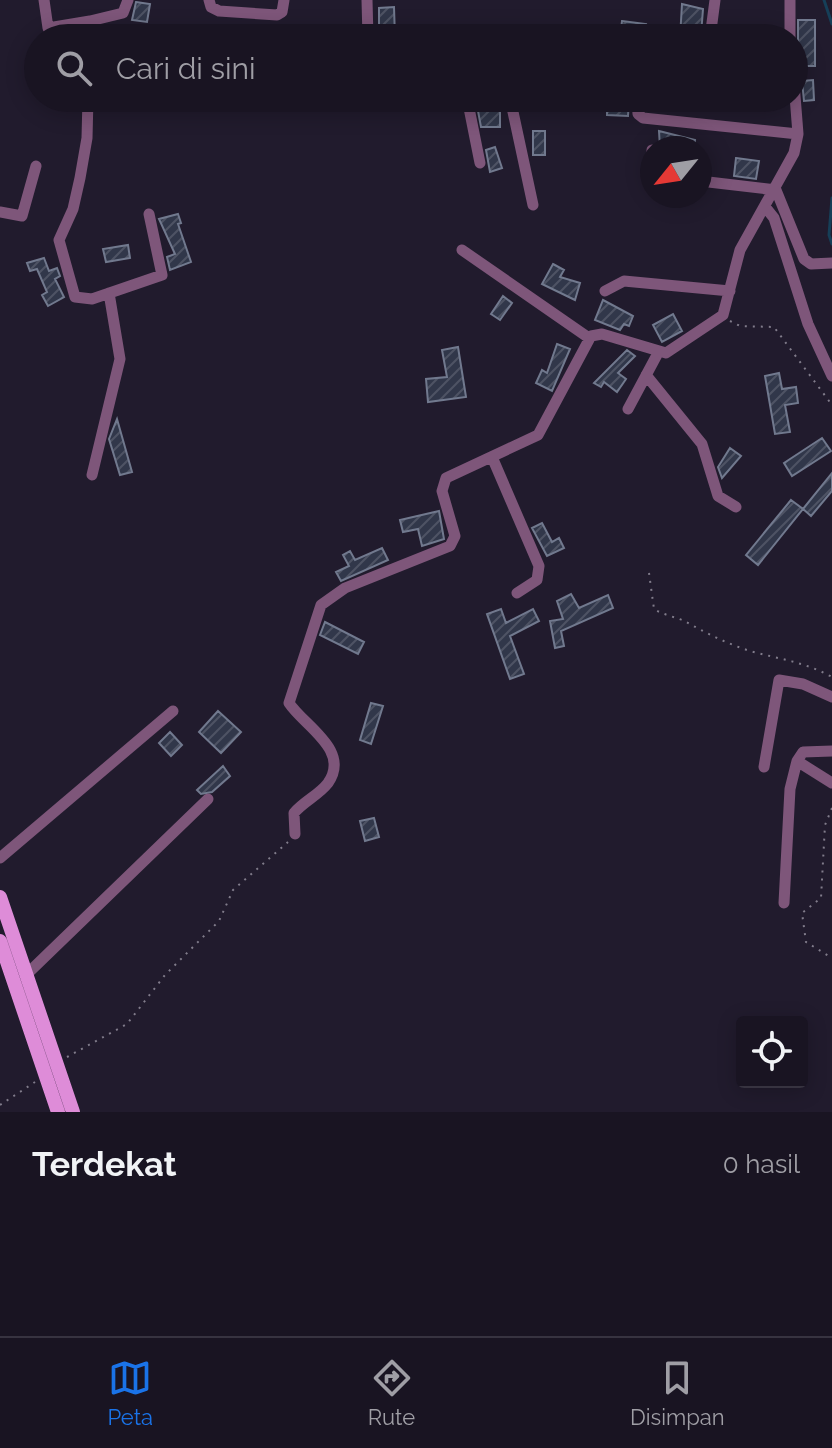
<!DOCTYPE html>
<html lang="id">
<style>
body{margin:0;font-family:Raleway,sans-serif;background:#221d2a;color:#f1f3f6}
.controls{position:absolute;right:24px;bottom:24px;display:grid;overflow:hidden;border-radius:8px;box-shadow:0 4px 20px #0003}
.controls button{width:72px;height:72px;display:grid;place-items:center;padding:0;border:0;border-bottom:2px solid #373340;background:#191422;color:#f1f3f6;font:40px sans-serif}
.compass{position:absolute;left:640px;top:136px;width:72px;height:72px;border-radius:50%;background:#191422;box-shadow:0 4px 20px #0003;rotate:240deg}
.list{margin:0;padding:0;list-style:none}
h2{display:flex;justify-content:space-between;align-items:center;height:104px;margin:0;padding:0 32px;font-size:34px}
h2 small{font-size:26px;font-weight:400;color:#9f9ea5}
.icon{flex:none;width:44px;height:44px;fill:none;stroke:currentColor;stroke-width:2;stroke-linecap:round;stroke-linejoin:round}
.map{position:relative;flex:none;width:832px;height:1112px;overflow:hidden}
.search{position:absolute;background:#191422;box-shadow:0 4px 20px #0003;left:24px;right:24px;top:24px;height:88px;display:flex;align-items:center;gap:20px;box-sizing:border-box;padding:0 28px;border-radius:44px;color:#9f9ea5;font-size:30px}
.sheet{height:224px;background:#191422}
nav{display:flex;justify-content:space-around;align-items:center;box-sizing:border-box;height:112px;border-top:2px solid #373340;background:#191422;font-size:22px;color:#9f9ea5}
nav a{display:grid;justify-items:center;gap:4px}
nav .on{color:#1a73e8}
.map>svg:first-child{display:block}
.lines{fill:none;stroke-linecap:round;stroke-linejoin:round}
.stream{stroke:#163f58;stroke-width:3}
.building{fill:url(#building-hatch);stroke:#71798e;stroke-width:2}
.path{stroke:#817c8b;stroke-width:2;stroke-dasharray:2 6;stroke-linecap:butt}
.minor{stroke:#7e567a;stroke-width:11}
.major{stroke:#de8cd8;stroke-width:14}
</style>
<div class="map">
<svg width="832" height="1112" viewBox="0 0 832 1112">
<defs>
<pattern id="building-hatch" width="6" height="6" patternUnits="userSpaceOnUse" patternTransform="scale(2)"><rect width="6" height="6" fill="#31374a"/><path d="M-1 1l2-2M0 6l6-6M5 7l2-2" fill="none" stroke="#4e5364"/></pattern>
</defs>
<rect width="100%" height="100%" fill="#211b2d"/>
<g class="lines">
<path class="stream" d="M824,0L832,24
M832,198L829,235L832,244"/>
</g>
<path class="building" d="M136,2L150,4L147,22L132,20Z
M682,4L703,9L701,35L680,38Z
M394,7L395,38H379V8Z
M798,20H815V66H798Z
M622,21L646,24L644,38L620,37Z
M813,80L814,100L804,101L802,81Z
M607,99L629,100L628,116L607,115Z
M478,111H500V127H481Z
M533,131H545V155H533Z
M659,131L695,140L694,148H660Z
M495,147L502,168L490,172L486,150Z
M736,158L759,161L756,179L734,176Z
M178,214L181,223L178,224L191,262L170,270L167,257L175,254L159,219Z
M128,245L130,258L106,262L103,249Z
M44,258L49,271L57,268L60,276L55,279L64,297L48,306L42,295L47,292L37,269L30,271L27,263Z
M553,264L564,270L560,277L580,283L575,300L542,284Z
M503,296L512,303L500,320L491,314Z
M603,300L633,316L629,326L624,324L620,330L595,320Z
M673,314L682,331L662,342L653,325Z
M557,344L570,349L552,391L536,383L542,370L547,373Z
M458,347L466,397L428,402L426,379L447,377L442,350Z
M627,350L635,356L618,373L626,379L617,392L604,382L601,387L594,383Z
M779,373L782,389L796,387L798,403L785,405L790,432L775,434L765,376Z
M117,419L132,472L120,475L109,439Z
M822,438L831,451L792,476L784,463Z
M730,448L741,456L722,478L718,467Z
M832,473V491L811,516L803,509Z
M791,500L803,509L758,565L746,555Z
M439,511L444,539L422,546L418,529L403,532L400,520Z
M542,523L552,542L559,538L564,548L547,556L532,528Z
M382,548L388,560L341,581L336,572L349,566L343,555L350,551L355,560Z
M571,594L579,608L608,595L613,608L561,631L564,646L555,648L550,621L563,619L557,601Z
M501,609L506,623L533,609L539,621L510,636L524,674L510,679L487,614Z
M325,622L364,642L358,654L320,635Z
M371,703L383,706L371,744L360,740Z
M218,711L241,732L221,753L199,732Z
M170,732L182,745L171,756L159,743Z
M223,766L230,776L212,792L201,794L197,790Z
M374,818L379,837L365,841L360,821Z"/>
<g class="lines">
<path class="path" d="M730,321L740,326L774,327L832,405
M649,573L654,609C665,616 678,617 688,623C708,634 728,644 750,651C779,659 805,662 832,677
M832,808L825,825L821,898L802,913L806,942L832,958
M67,1057L127,1024L165,975L219,921L233,890L288,842
M0,1105L35,1082"/>
<path class="minor" d="M44,0L48,28L90,21
M209,0L211,7L219,11L277,15L282,12L284,0
M367,0L368,38
M89,38L90,21L123,13L128,0
M710,38L715,0
M790,38V0
M88,98L87,138L80,178L73,209L59,240L75,297L92,299L162,275L149,214
M467,98L480,163
M510,98L533,205
M637,98L638,114L643,118L798,134
M652,150V169
M700,181L776,190L804,259L811,264L832,263
M766,208L774,218L808,324L832,376
M0,212L22,216L36,166
M462,250L589,338
M605,291L624,281L730,291
M646,375L702,444L718,496L736,507
M628,409L658,353
M492,457L539,566L537,580L517,593
M92,475L120,359L109,293
M797,761L803,752L832,751
M764,767L779,680L803,684L832,697
M295,834L294,813C304,801 319,795 328,783C351,750 304,726 289,703L321,605L345,588L450,546L455,536L442,491L446,478L538,435L591,336L602,334L666,353L723,315L740,250L794,153L798,134L794,83
M0,858L173,711
M784,903L790,789L797,761L832,783
M26,975L208,799"/>
<path class="major" d="M0,897L73,1112
M0,941L58,1112"/>
</g>
</svg>
<div class="controls">
<button><svg class="icon" aria-label="locate" viewBox="0 0 24 24"><circle cx="12" cy="12" r="6"/><path d="M12 2v4M12 18v4M2 12h4M18 12h4"/></svg></button>
</div>
<svg class="compass" viewBox="-18 -18 36 36"><path d="M0-13l5 13h-10z" fill="#e53935"/><path d="M0 13l5-13h-10z" fill="#9f9ea5"/></svg>
<div class="search"><svg class="icon" aria-label="search" viewBox="0 0 24 24"><circle cx="10" cy="10" r="6"/><path d="M15 15l6 6"/></svg>Cari di sini</div>
</div>
<section class="sheet">
<h2>Terdekat<small>0 hasil</small></h2>
<ul class="list">
</ul>
</section>
<nav>
<a class="on"><svg class="icon" aria-label="map" viewBox="0 0 24 24"><path d="M3 6l6-2 6 2 6-2v14l-6 2-6-2-6 2zM9 4v14M15 6v14"/></svg>Peta</a>
<a><svg class="icon" aria-label="directions" viewBox="0 0 24 24"><path d="M12 3l9 9-9 9-9-9zM9 14v-3h6M13 9l2 2-2 2"/></svg>Rute</a>
<a><svg class="icon" aria-label="saved" viewBox="0 0 24 24"><path d="M7 4h10v16l-5-4-5 4z"/></svg>Disimpan</a>
</nav>
